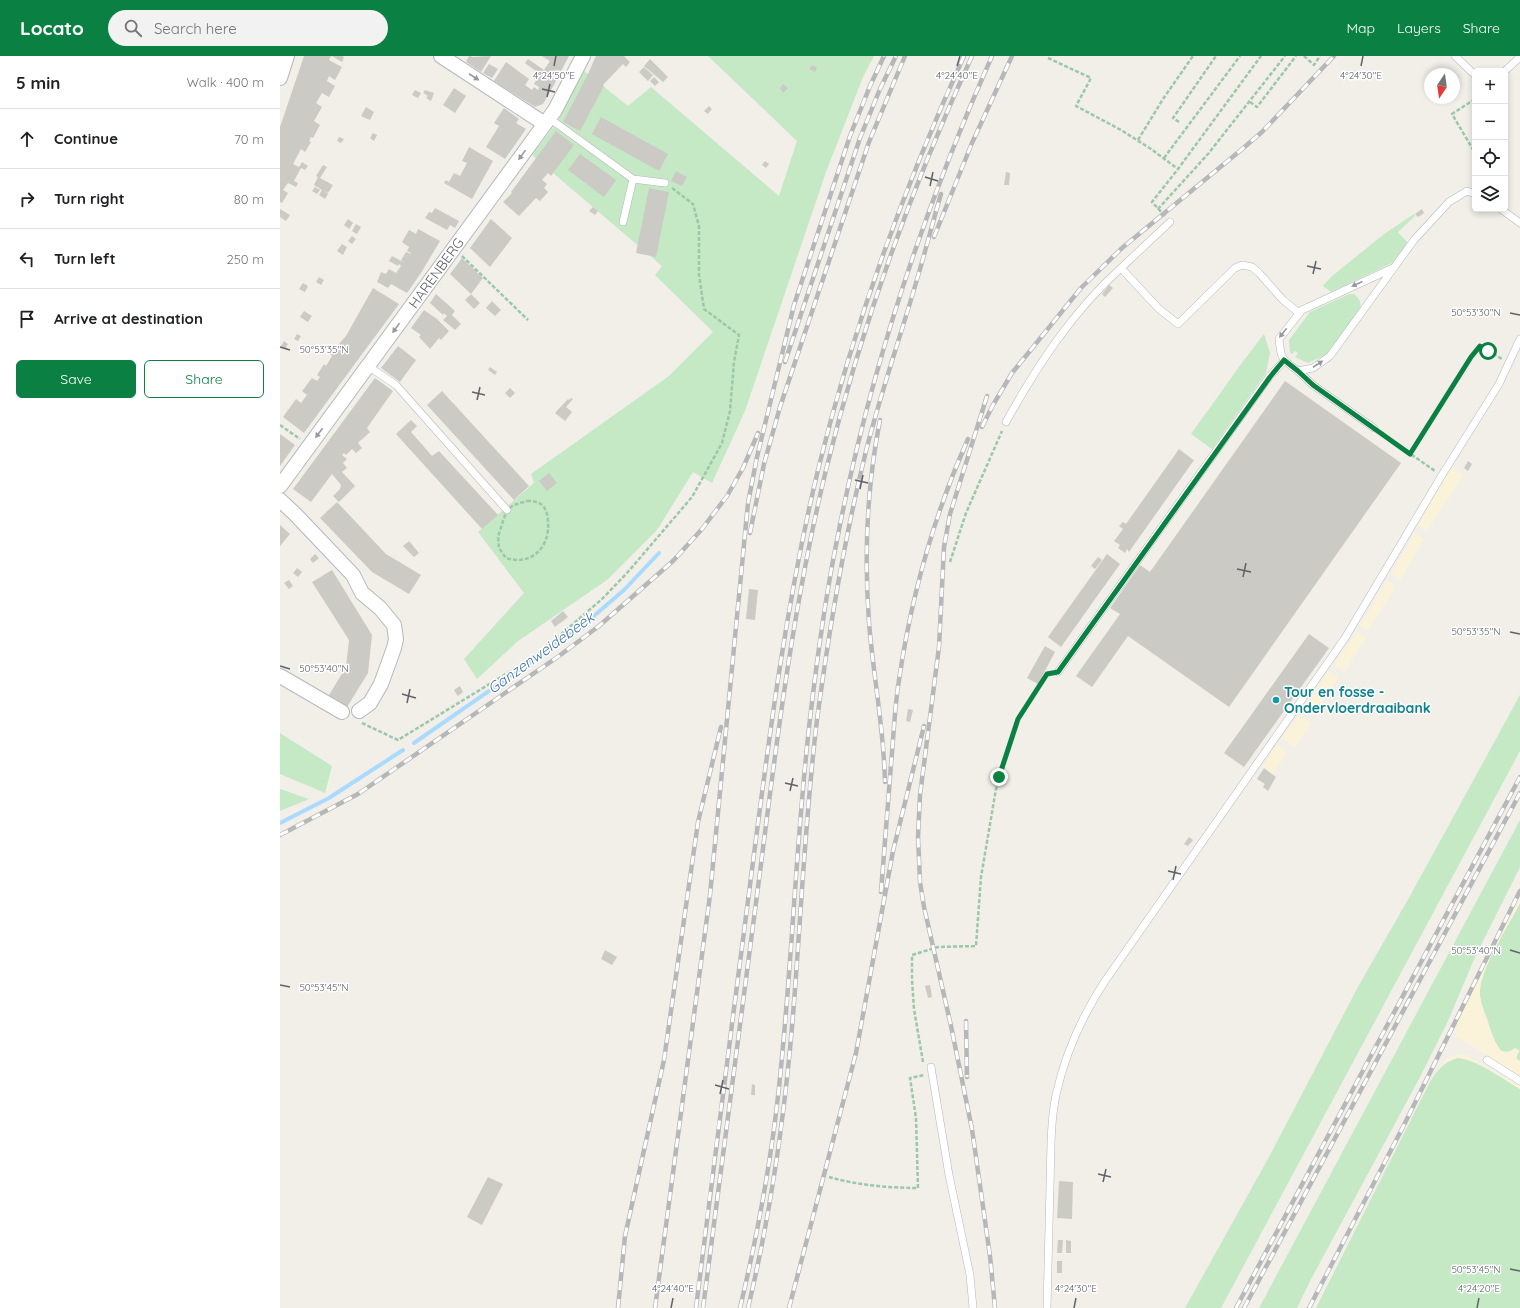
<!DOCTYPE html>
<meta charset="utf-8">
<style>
body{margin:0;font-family:Quicksand,sans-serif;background:#f2f2f2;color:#202124}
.controls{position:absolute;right:12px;top:12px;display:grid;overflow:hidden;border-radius:6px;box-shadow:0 2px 6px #0003}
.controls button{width:36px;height:36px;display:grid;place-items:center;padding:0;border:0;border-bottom:1px solid #e0e0e0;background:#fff;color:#202124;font:20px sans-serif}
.compass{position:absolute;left:1144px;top:12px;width:36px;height:36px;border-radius:50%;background:#fff;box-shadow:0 2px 6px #0003;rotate:193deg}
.stop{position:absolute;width:12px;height:12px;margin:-9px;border:3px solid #0b8043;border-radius:50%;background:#fff}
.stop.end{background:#0b8043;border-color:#fff;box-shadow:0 1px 4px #0008}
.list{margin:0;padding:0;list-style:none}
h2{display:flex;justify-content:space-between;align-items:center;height:52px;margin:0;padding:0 16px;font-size:17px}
h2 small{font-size:13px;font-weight:400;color:#757577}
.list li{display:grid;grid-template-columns:26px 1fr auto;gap:12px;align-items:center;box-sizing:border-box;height:60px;padding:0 16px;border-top:1px solid #e0e0e0}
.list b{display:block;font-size:15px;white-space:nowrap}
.list em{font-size:13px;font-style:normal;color:#757577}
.actions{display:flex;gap:8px;padding:12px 16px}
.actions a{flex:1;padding:9px 0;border:1px solid #0b8043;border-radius:6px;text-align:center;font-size:14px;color:#0b8043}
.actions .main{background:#0b8043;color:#fff}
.icon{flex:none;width:22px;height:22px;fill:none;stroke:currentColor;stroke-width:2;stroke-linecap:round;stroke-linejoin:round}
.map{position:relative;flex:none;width:1240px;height:1252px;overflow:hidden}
header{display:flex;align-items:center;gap:24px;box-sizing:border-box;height:56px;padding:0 20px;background:#0b8043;color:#fff}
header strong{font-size:19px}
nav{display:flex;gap:22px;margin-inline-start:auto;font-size:14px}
.search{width:280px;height:36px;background:#f2f2f2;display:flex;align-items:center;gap:10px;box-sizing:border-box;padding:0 14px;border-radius:22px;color:#757577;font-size:15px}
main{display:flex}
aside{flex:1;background:#fff}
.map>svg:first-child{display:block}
.green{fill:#c5e8c5}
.sand{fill:#fbf3d9}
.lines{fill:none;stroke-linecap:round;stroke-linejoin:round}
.stream{stroke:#aadaff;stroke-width:4}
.building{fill:#cccac5}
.service-casing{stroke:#b5b8bc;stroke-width:8}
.minor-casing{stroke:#b5b8bc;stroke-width:16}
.path{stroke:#9cc7a9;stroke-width:2.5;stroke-dasharray:4 2;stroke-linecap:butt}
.service{stroke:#fff;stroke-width:7}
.minor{stroke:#fff;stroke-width:14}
.rail-casing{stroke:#b6b7b8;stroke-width:4.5}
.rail{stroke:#fff;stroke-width:3;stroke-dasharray:9;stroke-linecap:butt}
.oneway{fill:#979a9d}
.route{stroke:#0b8043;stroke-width:5}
.ticks{fill:none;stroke:#5f6368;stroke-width:1.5}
.culture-dot{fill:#0f9aa8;stroke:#fff;stroke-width:1.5}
.labels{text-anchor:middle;stroke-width:3;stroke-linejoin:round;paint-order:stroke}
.street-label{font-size:14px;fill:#5f6368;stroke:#fff}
.culture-label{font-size:14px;font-weight:bold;fill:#0d838f;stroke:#fff;text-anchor:start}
.water-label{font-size:15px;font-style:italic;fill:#4174aa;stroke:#fff}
.ticks-label{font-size:10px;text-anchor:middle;fill:#5f6368;stroke:#fff;stroke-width:3;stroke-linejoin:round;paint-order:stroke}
</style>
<header>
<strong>Locato</strong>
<div class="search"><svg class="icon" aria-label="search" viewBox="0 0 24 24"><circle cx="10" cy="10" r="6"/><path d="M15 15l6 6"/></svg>Search here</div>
<nav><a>Map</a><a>Layers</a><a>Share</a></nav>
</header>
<main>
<aside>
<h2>5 min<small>Walk · 400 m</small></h2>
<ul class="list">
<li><svg class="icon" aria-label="ahead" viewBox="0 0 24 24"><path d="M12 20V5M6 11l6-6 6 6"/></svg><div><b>Continue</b></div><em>70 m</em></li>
<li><svg class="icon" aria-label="right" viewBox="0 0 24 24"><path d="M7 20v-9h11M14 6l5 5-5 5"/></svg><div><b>Turn right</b></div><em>80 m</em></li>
<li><svg class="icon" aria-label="left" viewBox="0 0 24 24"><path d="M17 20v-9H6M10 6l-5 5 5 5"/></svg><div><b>Turn left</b></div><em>250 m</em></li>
<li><svg class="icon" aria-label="arrive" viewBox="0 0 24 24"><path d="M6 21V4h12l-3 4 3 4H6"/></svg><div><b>Arrive at destination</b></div></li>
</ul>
<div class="actions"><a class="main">Save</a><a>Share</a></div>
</aside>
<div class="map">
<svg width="1240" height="1252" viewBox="0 0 1240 1252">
<rect width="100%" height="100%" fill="#f1efe8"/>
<path class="green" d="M428,0H594L583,21L546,116L465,355L432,427L413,416L377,474L327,524L238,585L197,623L184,603L244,537L198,476L254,427L251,418L389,320L433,276L375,219L382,210L252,99L278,65L303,14L348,50L371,31L499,140L517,85Z
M1134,158L1135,160L1118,176L1127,186L1125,191L1112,207L1051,236L1043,230L1051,221L1104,178Z
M1069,238H1074C1079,242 1082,247 1080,253L1047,298L1028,307L1015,301L1018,297L1015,295L1012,298L1010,296L1009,284L1030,256Z
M984,278L990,297L986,317L932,393L911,378L964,304Z
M1240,639V695L941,1252H905L989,1101L1079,929L1130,840Z
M0,677L52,710L45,737L0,718Z
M0,733L29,743L0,755Z
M1240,764V811L1195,901L1168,965L1139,1023L1030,1225L1017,1252H979Z
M1240,847V1005L1236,1003L1239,995L1230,996L1222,995C1214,988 1211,976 1208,965C1205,956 1198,943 1200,933C1204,905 1227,873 1240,847Z
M1178,1002C1200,1005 1221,1022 1240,1033V1252H1036L1150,1026C1157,1014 1164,1006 1178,1002Z"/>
<path class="sand" d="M1172,412L1183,419L1147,475L1138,470L1155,438Z
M1134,477L1144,483L1120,524L1111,518L1126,493Z
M1107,525L1116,530L1088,575L1080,570Z
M1077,576L1086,582L1064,616L1054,609Z
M1049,615L1058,622L1033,659L1023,652Z
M1019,659L1032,668L1015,691L1002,682Z
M997,689L1007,697L992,718L982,711Z
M1240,841V847C1227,872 1204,906 1200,933C1198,946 1213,983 1220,994C1225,998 1230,996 1235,992L1240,995L1237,997L1236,1002L1240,1005V1020L1176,980L1177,967Z
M1179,998L1188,1000L1240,1031V1033C1227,1025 1192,1001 1178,1002C1169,1002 1163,1009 1157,1015C1162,1006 1168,1000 1179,998Z"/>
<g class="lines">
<path class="stream" d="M134,687L301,571L344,534L379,497
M0,767L49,742L123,694"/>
</g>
<path class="building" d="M24,0H51L49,4L62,11L55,24L49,20L47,25L55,30L49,41L42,37L36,47L42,51L34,65L40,69L33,82L31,81L29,85L31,86L25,96L21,93L13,108L19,111L22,106L28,110L25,114L21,112L14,125L18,127L16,131L8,127L3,134L8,137L2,147L0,146V71Z
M52,0H62L64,1L62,6Z
M189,0L193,1L211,0L201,16L186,6Z
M262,0H289L275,27L263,48L255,51L214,25L226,6L249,23L245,29L252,34L254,31L258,34L259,31L254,28L260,18L245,7L248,3L264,14L270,5Z
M316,0H344L350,6L346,11L343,8L323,29L324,30L300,75L283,66L307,20Z
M370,3L388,21L383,26L364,10Z
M209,8L218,13L212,22L203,17Z
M532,9L537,12L535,16L529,13Z
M364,11L373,19L368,25L359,16Z
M374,21L379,26L375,30L370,25Z
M503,28L508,32L503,37L500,32Z
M174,32L186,40L175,57L163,49Z
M135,34L141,37L138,42L132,39Z
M145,34L154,37L151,45L146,42L148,40L143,37Z
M429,50L432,53L428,58L424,55Z
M86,51L94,56L90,64L81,60Z
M224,52L239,63L236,67L246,73L225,103L206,91L219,70L214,67Z
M321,61L388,98L379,115L312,78Z
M276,75L294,89L271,120L268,117L262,124L267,128L264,132L268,136L260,145L256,142L239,160L223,146L232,137L231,136Z
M93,77L97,79L94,85L90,82Z
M59,81L64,83L61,87L57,85Z
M189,91L213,105L192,143L164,127L166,124L169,126L174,117L180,120L187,107L182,105Z
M300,98L336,124L324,141L288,114Z
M485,105L489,108L486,112L482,109Z
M43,109L47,111L40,122L53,129L48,137L44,134L48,138L45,143L39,139L42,134L34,129L38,121L36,120Z
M396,115L407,121L402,130L391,125Z
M726,116L730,117L729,129H724Z
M35,131L40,134L37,138L32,135Z
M369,132L389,136L376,201L356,197Z
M313,151L318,155L315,159L309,155Z
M155,152L179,165L175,172L170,169L167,174L145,162L149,156L152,157Z
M0,153L10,159L6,165L0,161Z
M1142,153L1144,157L1138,161L1135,158Z
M68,163L73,167L69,173L64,169Z
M211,163L232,182L210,211L190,192Z
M76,168L81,171L77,178L72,175Z
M138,173L160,185L141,217L127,237L111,228L108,232L97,226L101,216L106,218L109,213L116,217L121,210L119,208L118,210L109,205L112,200L125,207L121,204L126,196L131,198V197L127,195L129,191L122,186L129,174L136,178Z
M72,180L76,183L72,188L68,185Z
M62,188L67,191L63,199L57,195Z
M182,202L203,222L191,238L200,247L194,253L185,244L191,238L170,218Z
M39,221L44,224L41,229L36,226Z
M23,227L28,230L25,236L19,233Z
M829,229L833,232L825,241L822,238Z
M93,232L119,248L24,377L3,361L16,343L21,347L27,339L22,335L32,322L37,325L40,321L37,319L44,308L46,310L52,300L50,298L66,280Z
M156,238L175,255L172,259L181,268L175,274L163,264L167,260L164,257L163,259L150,247Z
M212,245L221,254L215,260L206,252Z
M144,254L157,263L169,275L161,284L159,282L150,293L139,281L141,279L131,272Z
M24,255L32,260L28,266L20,261Z
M17,278L21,280L18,285L14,283Z
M4,285L8,288L5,293L1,290Z
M118,290L136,304L120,326L101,312Z
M210,311L217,316L215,319L208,314Z
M95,322L113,335L87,372L90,376L78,387L82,392L76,397L72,393L66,399L64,397L62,399L67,403L63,407L67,412L62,416L75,430L59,446L53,440L60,433L61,429L52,418L31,446L13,433Z
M1005,325L1121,407L949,651L848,580L812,631L796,620L840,558L830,552L860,509L870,516Z
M230,332L235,337L230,342L225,337Z
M162,335L249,430L234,444L147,349Z
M291,342L293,343L286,351L292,356L285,365L275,357L288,343L289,344Z
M131,364L137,370L131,376L152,400L159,395L218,459L202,473L116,378Z
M0,378L15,389L0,410Z
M899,393L912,403L914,404L849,496L847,493L845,497L838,492L840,489L834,485L843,473L839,470L843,466L846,468Z
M1188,405L1192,408L1188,415L1184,412Z
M269,417L277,427L267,435L259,425Z
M57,446L106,498L141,519L129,538L92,516L40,462Z
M0,469L10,478L0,490Z
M129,485L139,497L134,501L123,490Z
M35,498L39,502L33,507L30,503Z
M827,498L840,508L781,591L768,581Z
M818,501L822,504L815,513L811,510Z
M17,512L22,516L18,521L13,517Z
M52,514L92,579L88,617L67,651L49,639L66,611L69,584L32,526Z
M9,524L13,530L9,533L4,527Z
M469,533L478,534L475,564L466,563Z
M283,555L288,561L275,571L271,565Z
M1029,578L1049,592L964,711L944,697Z
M765,590L775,596L758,628L747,622Z
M180,630L183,636L178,640L174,634Z
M628,653L633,654L630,666L626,665Z
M984,712L996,721L988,735L983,731L985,728L977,723Z
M909,781L913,784L908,790L904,788Z
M325,894L337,901L332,909L321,903Z
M650,929L652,941L648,942L645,930Z
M472,1028L475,1029V1039H471Z
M208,1121L223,1128L202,1169L187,1161Z
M779,1125L793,1126L792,1163L777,1162Z
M778,1184H783L782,1197H777Z
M786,1184L791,1185V1197H786Z
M777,1205H782V1217H777Z"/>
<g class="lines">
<defs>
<path id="service" d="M1175,0L1195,19
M1225,15L1240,1
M269,62L353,123L385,127
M1221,153L1240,167
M343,166L353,123
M890,166L841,212L878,252L898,268L955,212L962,209L972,211L979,217L1003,244L1019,257
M1113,212L1022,254L999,283C1001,304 1002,303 1018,315L1033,312L1050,300L1134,184L1169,146L1187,135L1195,138
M88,310L116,329L227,454
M1018,315L1033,329L1094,372
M726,366C757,310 793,255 841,212
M778,616L989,321L1004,305
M1207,1004L1240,1025
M651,1011L669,1119L690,1219L693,1252
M767,1252C768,1211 769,1171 770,1130C771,1100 770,1068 776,1039C785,998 802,960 825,925L1065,582L1162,419L1219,328L1240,283"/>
<path id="minor" d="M161,0L265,68
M0,22L7,0
M0,430L275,54L303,0
M0,444L15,458L73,519L82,537L100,552L114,569L116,583L114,592L101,628L90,647L79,655
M0,620L62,656"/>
</defs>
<use href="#service" class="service-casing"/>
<use href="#minor" class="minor-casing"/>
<path class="path" d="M1024,0L1034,9L1040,0
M768,2L811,22L796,50L841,74L871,93L898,113
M1195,43L1172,58L1195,97
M970,46L977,51L1016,0
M899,66L893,62L936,0
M858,84L883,43L913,0
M884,102L960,0
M878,153L928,98L1005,0
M885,160L872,146L898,113L981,0
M182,200L248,264
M0,369L20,383
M1102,378L1155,415
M1130,398L1191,301L1200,290L1222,303
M247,445C252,445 257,445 262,449C266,452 268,460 268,466C270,492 251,510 226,502L219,492L218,481L223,465L227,454L234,449Z
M670,506L686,457L722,375
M82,667L118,684L257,599L322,543L347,517L412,441L442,387L450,355L454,306L459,279L424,253L419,219V170L413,148L392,132
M643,1006L634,953L632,924V899L658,891L696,890L701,821L716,733L738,663L767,618L769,617
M549,1121C576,1129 610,1132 638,1132L636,1062L630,1022L644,1019"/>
<use href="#service" class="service"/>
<use href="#minor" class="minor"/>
<defs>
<path id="rail" d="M654,181L692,87L732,0
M505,306L580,82L600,33L616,0
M707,340L670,458L664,491L659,591L640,739L638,781L640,826L644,851L671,970L692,1073L710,1200L715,1252
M600,364C587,430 584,499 589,566C593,619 604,672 605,726
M702,371L713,349L732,317L801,232L842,192L961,94L982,76L1054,0
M470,477L484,408L500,351L589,86L625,0
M0,779L78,738L279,600L319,570L393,505L422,473L447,440L463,412L478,377
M601,836C605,789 608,743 612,697C614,673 615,648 619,624C631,542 654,459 688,383
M686,965L687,1021
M338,1252L345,1180L384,1004L418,766L441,671
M375,1252L430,839L468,447L477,401L514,249L570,80L590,30L604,0
M416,1252C433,1111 452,970 470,829C488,690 505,551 538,414C573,271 623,134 684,0
M423,1252C442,1107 461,961 480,816C497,681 514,546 546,414C581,271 631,133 692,0
M460,1252C476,1185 489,1117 497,1049C512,921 515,791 530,663C537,603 545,543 557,484C589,318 643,155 712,0
M468,1252C491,1156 505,1058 513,959C521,861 525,762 537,664C549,574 564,484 586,395C601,336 621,279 638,220C646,193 653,165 661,138
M509,1252L576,997L613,795L644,670
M956,1252L1240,721
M964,1252L1240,737
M1029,1252L1123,1071L1240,835"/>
</defs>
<use href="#rail" class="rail-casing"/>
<use href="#rail" class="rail"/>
</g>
<defs><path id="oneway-solid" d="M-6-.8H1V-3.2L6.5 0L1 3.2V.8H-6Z"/></defs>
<g class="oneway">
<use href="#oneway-solid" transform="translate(194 21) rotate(33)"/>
<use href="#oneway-solid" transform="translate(242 99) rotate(126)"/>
<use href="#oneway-solid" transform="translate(1077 228) rotate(155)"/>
<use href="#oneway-solid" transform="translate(116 272) rotate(126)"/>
<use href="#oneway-solid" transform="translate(1003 277) rotate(128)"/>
<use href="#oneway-solid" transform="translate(1038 308) rotate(-33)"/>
<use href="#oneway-solid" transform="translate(39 377) rotate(127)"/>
</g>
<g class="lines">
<path class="route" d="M719,721L738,663L767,618L778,616L990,321L1004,304L1018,315L1033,329L1130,398L1191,301L1200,290L1208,295"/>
</g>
<path class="ticks" d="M274,10L276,0M677,10L680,0M1081,10L1083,0M262,33L275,36M267,41L270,28M645,121L658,125M650,130L653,116M1027,210L1041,213M1033,218L1036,205M1230,257L1240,259M0,291L10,294M192,336L205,339M197,344L200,331M575,424L588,427M580,433L583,419M957,513L971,516M963,521L966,507M1230,576L1240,578M0,610L10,613M122,638L136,642M127,647L130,633M505,727L518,730M510,735L513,722M888,815L901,818M893,824L896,810M1230,894L1240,897M0,929L10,931M435,1029L449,1033M440,1038L443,1024M818,1118L831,1121M823,1126L826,1113M1230,1213L1240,1215M391,1252L393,1242M794,1252L796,1242M1197,1252L1199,1242"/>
<circle class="culture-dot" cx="996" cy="644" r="4"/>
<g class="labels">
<g class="street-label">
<text transform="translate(156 217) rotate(-54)" y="5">HARENBERG</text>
</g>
<g class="culture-label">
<text x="1004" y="641">Tour en fosse -<tspan x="1004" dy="16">Ondervloerdraaibank</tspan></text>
</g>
<g class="water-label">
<text transform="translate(261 597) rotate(-36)" y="5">Ganzenweidebeek</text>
</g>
</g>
<g class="ticks-label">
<text x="274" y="23">4°24'50"E</text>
<text x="677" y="23">4°24'40"E</text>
<text x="1081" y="23">4°24'30"E</text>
<text x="1196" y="260">50°53'30"N</text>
<text x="44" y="297">50°53'35"N</text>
<text x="1196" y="579">50°53'35"N</text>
<text x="44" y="616">50°53'40"N</text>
<text x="1196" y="898">50°53'40"N</text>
<text x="44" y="935">50°53'45"N</text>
<text x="1196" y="1217">50°53'45"N</text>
<text x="393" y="1236">4°24'40"E</text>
<text x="796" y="1236">4°24'30"E</text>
<text x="1199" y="1236">4°24'20"E</text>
</g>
</svg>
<div class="controls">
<button>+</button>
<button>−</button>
<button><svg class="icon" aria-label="locate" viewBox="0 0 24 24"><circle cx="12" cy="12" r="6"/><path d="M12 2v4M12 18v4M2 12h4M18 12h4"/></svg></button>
<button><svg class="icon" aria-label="layers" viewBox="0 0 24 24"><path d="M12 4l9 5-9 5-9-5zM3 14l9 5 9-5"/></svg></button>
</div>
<svg class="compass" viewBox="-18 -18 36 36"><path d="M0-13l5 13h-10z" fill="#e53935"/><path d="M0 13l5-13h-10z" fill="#757577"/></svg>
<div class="stop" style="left:1208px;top:295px"></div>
<div class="stop end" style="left:719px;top:721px"></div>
</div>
</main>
